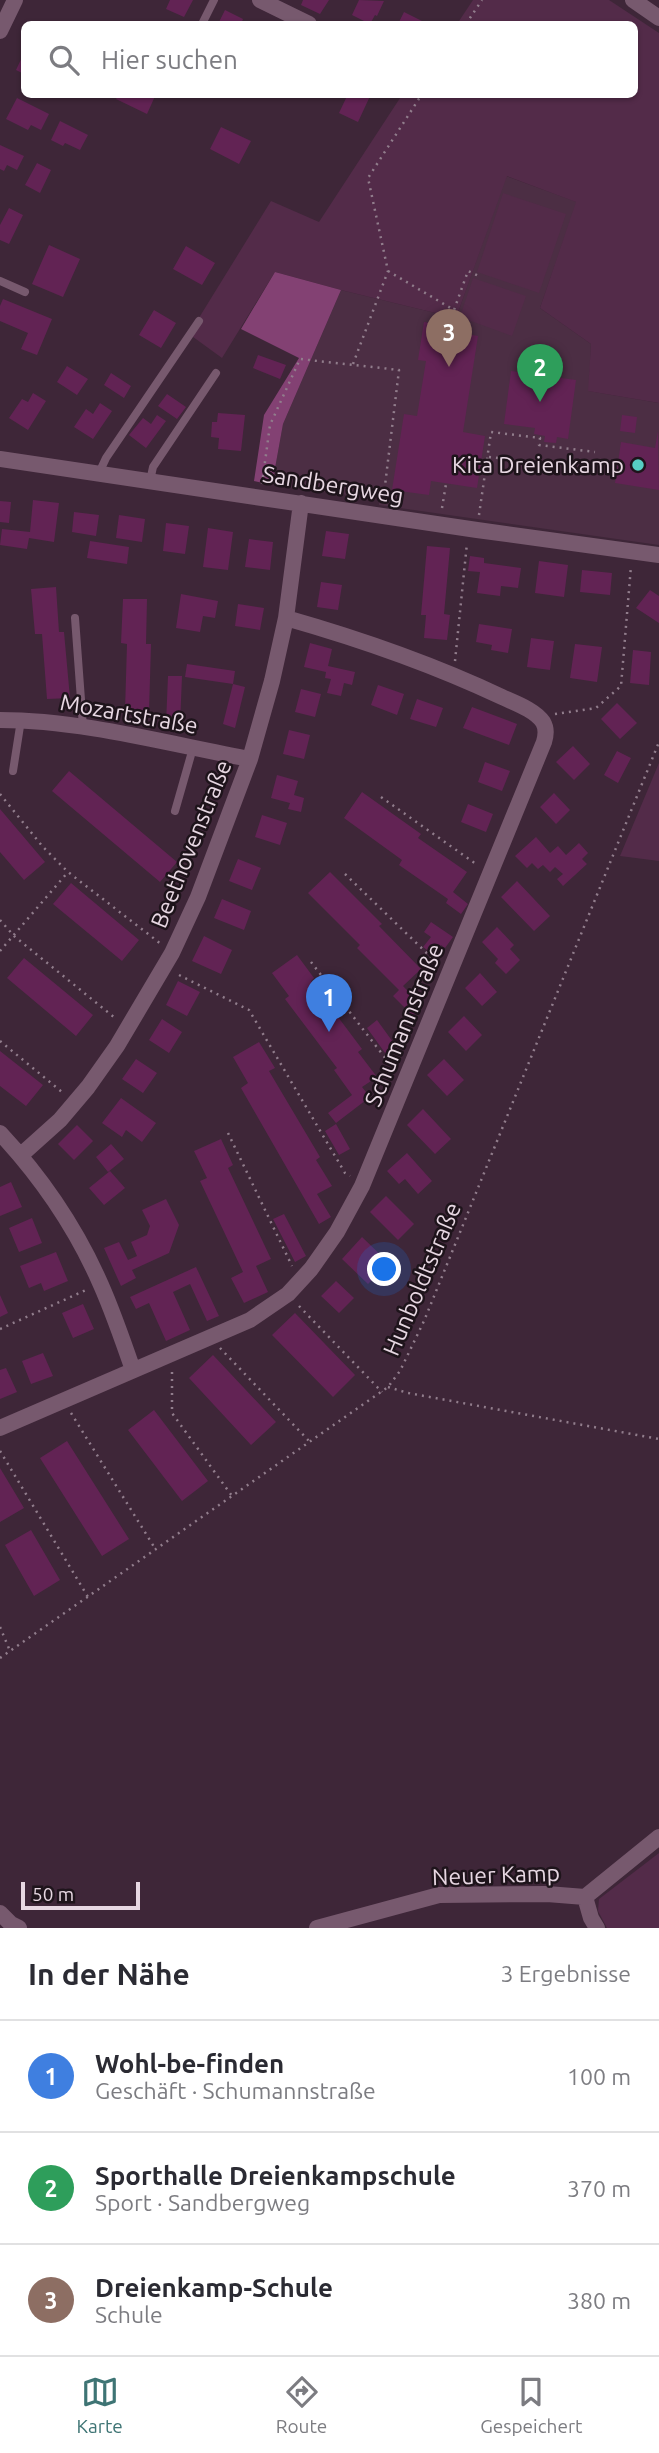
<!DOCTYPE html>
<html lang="de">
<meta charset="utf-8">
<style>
body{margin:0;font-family:Ubuntu,sans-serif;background:#f7f7f7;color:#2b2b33}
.scale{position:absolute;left:21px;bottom:18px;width:119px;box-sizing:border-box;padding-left:7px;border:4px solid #e7d7e2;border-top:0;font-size:19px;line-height:24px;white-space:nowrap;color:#e7d7e2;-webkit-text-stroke:5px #1e141b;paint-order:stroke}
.you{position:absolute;left:385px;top:1270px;width:24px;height:24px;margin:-18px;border:5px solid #fff;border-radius:50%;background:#1a73e8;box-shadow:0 0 0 10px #1a73e833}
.badge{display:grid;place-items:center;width:46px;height:46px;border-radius:50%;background:#3e7474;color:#fff;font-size:23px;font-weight:700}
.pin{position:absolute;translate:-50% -58px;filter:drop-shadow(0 2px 4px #0008)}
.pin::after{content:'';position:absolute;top:37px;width:24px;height:21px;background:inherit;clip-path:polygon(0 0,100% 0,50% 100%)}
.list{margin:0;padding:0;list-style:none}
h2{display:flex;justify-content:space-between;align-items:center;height:91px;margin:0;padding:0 28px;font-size:30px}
h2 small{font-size:23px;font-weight:400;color:#7c7c81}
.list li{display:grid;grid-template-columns:46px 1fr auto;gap:21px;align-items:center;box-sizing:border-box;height:112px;padding:0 28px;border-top:2px solid #e1e1e2}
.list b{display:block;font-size:26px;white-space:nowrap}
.list p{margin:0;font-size:23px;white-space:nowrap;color:#7c7c81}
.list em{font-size:23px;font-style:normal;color:#7c7c81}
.icon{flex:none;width:38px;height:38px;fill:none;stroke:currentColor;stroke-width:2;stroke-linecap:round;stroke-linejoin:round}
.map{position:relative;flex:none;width:659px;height:1928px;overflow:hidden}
.search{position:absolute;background:#fff;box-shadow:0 2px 5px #0004;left:21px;right:21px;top:21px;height:77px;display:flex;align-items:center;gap:18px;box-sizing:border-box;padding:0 24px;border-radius:10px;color:#7c7c81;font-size:26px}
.sheet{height:427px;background:#fff}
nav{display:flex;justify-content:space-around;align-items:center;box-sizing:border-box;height:98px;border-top:2px solid #e1e1e2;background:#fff;font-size:19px;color:#7c7c81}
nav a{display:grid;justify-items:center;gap:4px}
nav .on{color:#3e7474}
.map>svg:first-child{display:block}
.built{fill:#4c2e44}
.green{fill:#532b49}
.forest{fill:#834173}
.building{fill:#622354}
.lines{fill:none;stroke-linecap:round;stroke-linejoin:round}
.path{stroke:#917d8c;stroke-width:2.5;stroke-dasharray:2 5;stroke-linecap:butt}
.service{stroke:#77596e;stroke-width:8}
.minor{stroke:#77596e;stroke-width:16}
.poi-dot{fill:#56cec3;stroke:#1e141b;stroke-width:2.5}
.labels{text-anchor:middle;stroke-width:5;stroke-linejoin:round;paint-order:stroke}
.poi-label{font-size:23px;fill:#e7d7e2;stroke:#1e141b;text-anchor:end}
.street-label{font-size:23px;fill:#e7d7e2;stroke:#1e141b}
</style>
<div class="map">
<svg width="659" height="1928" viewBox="0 0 659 1928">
<rect width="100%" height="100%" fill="#3e2638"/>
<path class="built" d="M506,176L577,202L540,308L591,344L589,391L659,403V545L379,505V499L272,485L283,424L341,290L456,318Z"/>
<path class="green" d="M473,0H609L659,33V403L588,391L591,344L540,308L576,202L507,176L456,318L341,290L275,272L222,358L189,334L271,201L319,222L402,95L634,94V24H457Z
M503,193L566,214L539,293L477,272Z
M473,278L526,296L512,336L460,317Z
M659,763V861L620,856Z
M659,1853V1928H607L598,1911L599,1899Z"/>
<path class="forest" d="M275,272L341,290L283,424L272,485L254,481L264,415L299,358L241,329Z"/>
<path class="building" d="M170,0H193L184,17L166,9Z
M303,0H329L320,14L301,5Z
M359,0L384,1L377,16L375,15L370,24L352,15Z
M225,10L243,19L241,24H218Z
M404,12L424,22L422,24H398Z
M24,53V74L16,70Z
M119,94H156L147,114L116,99Z
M348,94H371L358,122L339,113Z
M17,98L49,114L41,130L31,125L28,130L6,119Z
M60,121L88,135L80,150L65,143L63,146L51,140Z
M221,127L251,141L239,164L210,149Z
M0,145L24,156L17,170L7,165L4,171L0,169Z
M37,163L51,170L40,193L25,185Z
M9,208L23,215L9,244L0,240V225Z
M49,245L80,259L63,297L32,284Z
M186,246L215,263L202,285L173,269Z
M3,299L52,319L37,355L21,349L28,333L0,321V306Z
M154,310L176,323L161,348L139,335Z
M424,322L450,326L449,331L478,336L463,432L485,436L477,488L431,481L429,495L392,490L404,414L417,416L426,361L418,360Z
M258,355L286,365L280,379L253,368Z
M67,366L88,379L77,395L57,382Z
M511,371L576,380L568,439L557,437L556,443L544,442L545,436L534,434L535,428L504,424Z
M111,373L131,386L124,398L104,385Z
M33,393L46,401L28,430L9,418L22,399L28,402Z
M167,394L186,407L177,419L158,406Z
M100,403L112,411L93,439L74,427L86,409L93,414Z
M218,413L245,415L241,451L218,449L219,438L211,437L212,422H217Z
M157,415L166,421L146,448L129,435L143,418L151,424Z
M622,415L637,417L635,433L620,431Z
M658,431L659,490L615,483L621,442L655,448Z
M33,500L59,503L54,542L29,538L27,549L0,545L2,529L30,532Z
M0,501L11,502L9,523L0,522Z
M74,512L99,515L96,536L72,532Z
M119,515L145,519L142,542L116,538Z
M166,523L189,526L185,554L163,551Z
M208,528L233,532L228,570L203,567Z
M326,531L349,534L345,559L322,556Z
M249,539L273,542L270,570L245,567Z
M90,541L129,547L127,564L87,558Z
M427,546L450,548L444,614L450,615L447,640L424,638L426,615H421Z
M470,556L484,558V563L521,568L518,588L501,586L500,596L477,593L480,572L468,571Z
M539,561L568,565L564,597L535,593Z
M582,570L612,573L610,595L580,592Z
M321,582L342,585L338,610L317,607Z
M56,587L59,632H64L70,698L47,699L42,634H35L31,589Z
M650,590L659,596V623L636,608Z
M181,594L218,601L215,618L203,616L200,632L176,628Z
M123,599H147L146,644H151L149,712L125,711L127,644L121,643Z
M238,604L264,608L260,630L235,626Z
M479,624L512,629L508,653L491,650L492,645L476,642Z
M531,638L554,641L550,670L527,667Z
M310,643L332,649L328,666L355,672L352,685L344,683L341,696L327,693L331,679L325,678L326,672L304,667Z
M575,644L602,647L597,682L570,678Z
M633,650L651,652L649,685L630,683Z
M187,664L235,671L233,684L185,677Z
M168,676H182L180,725L166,724Z
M233,684L245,687L235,728L223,724Z
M378,685L404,694L397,715L371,705Z
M301,689L321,694L315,717L295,712Z
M417,699L443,708L436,727L410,719Z
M617,703L637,723L620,739L601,719Z
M472,707L517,724L509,745L463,728Z
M289,730L310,735L304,759L283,754Z
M573,746L590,764L574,780L556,762Z
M617,751L631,758L618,783L604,775Z
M485,762L510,771L502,791L478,782Z
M69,771L177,862L160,882L52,791Z
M277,775L298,781L294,795L304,798L301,812L288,809L290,803L271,798Z
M362,792L421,834L418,838L467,872L453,892L468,904L461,914L446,903L448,899L399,865L402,860L344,818Z
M554,793L570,810L556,824L540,807Z
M468,804L493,814L486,832L461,822Z
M0,809L45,862L24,880L0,852Z
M262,815L287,823L280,845L255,837Z
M536,837L550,853L558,846L566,855L579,843L588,853L582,859L587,864L563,886L557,879L563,874L555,867L550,872L543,865L538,869L532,863L527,868L515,856Z
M238,859L261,868L252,890L229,881Z
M330,872L382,924L379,926L421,969L403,986L422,1006L413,1016L393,996L399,990L357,948L360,945L308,893Z
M517,881L550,916L534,931L501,897Z
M71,883L139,940L122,961L53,904Z
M222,899L251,911L244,930L214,918Z
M431,922L453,937L445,948L441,945L434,955L423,947L431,937L424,932Z
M497,927L514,945L510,949L520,960L506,974L495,963L498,959L482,942Z
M204,936L232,950L221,974L192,961Z
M297,955L314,978L311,981L362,1049L358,1052L377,1077L362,1087L370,1097L336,1123L328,1113L352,1095L334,1070L337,1068L285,999L289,996L272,973Z
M24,958L93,1015L76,1036L7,978Z
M480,973L497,992L482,1006L465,988Z
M178,981L200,992L187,1016L166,1005Z
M464,1016L482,1035L466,1051L448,1032Z
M162,1019L182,1032L169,1053L149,1040Z
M377,1020L398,1049L388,1057L367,1028Z
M259,1042L275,1068L269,1071L320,1157L316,1160L332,1186L317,1194L331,1217L319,1224L241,1088L248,1083L233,1057Z
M0,1051L43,1085L26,1106L0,1086Z
M136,1059L157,1073L143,1093L122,1079Z
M444,1059L464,1080L447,1096L427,1075Z
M121,1098L156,1123L142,1142L126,1130L122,1137L102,1123Z
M423,1109L451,1139L435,1154L407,1125Z
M336,1124L350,1149L339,1155L325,1131Z
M77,1125L93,1141L74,1160L58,1144Z
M221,1139L233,1165L228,1168L271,1259L256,1266L268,1292L244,1303L231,1278L243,1272L200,1181L207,1178L194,1151Z
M111,1144L124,1159L108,1172L96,1157Z
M407,1153L432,1181L418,1194L405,1179L399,1184L387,1171Z
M110,1171L125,1188L104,1205L89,1188Z
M11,1182L22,1207L0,1216V1187Z
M386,1196L414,1224L398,1240L370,1212Z
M166,1199L179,1225L169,1253L132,1270L136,1278L121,1286L104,1248L119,1242L128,1260L137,1256L131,1242L147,1235L150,1226L142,1210Z
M284,1214L306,1256L295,1262L273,1219Z
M32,1218L42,1243L19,1252L9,1228Z
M362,1237L389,1263L368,1284L342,1259Z
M56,1252L68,1281L44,1291L41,1283L29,1288L20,1266Z
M196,1267L219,1316L207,1321L190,1284L173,1292L190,1330L166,1341L149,1303L136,1309L130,1297Z
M336,1281L354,1298L339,1313L321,1296Z
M0,1295L8,1313L0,1317Z
M83,1304L94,1329L73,1338L62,1313Z
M295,1313L355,1375L333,1397L272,1335Z
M43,1353L53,1376L31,1384L22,1361Z
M213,1355L276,1422L251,1445L189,1378Z
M6,1368L17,1392L0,1399V1370Z
M154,1410L208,1481L182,1501L128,1430Z
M67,1441L129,1539L102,1556L40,1458Z
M0,1468L24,1508L0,1522Z
M31,1530L60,1580L34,1596L5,1545Z"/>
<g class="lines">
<path class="path" d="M466,24L482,0
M388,271L454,310L468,271L479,276
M353,364L388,271L368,178L422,94
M489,457L499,458
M262,484L270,425L300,359L399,370L383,502
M442,508L446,484
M479,515L491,432L540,438L539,445L595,452
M455,661L467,543
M555,714L596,708L621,686L631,566
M0,794L43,847L68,872L161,944
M381,797L476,864
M345,874L436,962
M0,920L14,936L115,1018
M0,951L68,872
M311,962L386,1059L397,1060
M179,975L249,1010L345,1173L350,1176
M0,1041L62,1092
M228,1133L292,1266
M299,1306L382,1392
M0,1329L86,1290
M220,1348L310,1442
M172,1372V1413L232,1496
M388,1387L408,1393L659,1439
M71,1413L156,1550
M0,1451L88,1597
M0,1627L10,1651
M0,1658L388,1387L400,1371L424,1321L659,742"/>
<path class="service" d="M202,24L214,0
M0,281L25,292
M99,473L106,458L199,321
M150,481L153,467L216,373
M75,618L83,727
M13,771L21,720
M175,811L193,748"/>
<path class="minor" d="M260,0L309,24
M633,0L659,18
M0,31L15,0
M0,459L477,530L659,555
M0,720C82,720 169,744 250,759
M0,1133C41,1177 77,1230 101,1285C113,1312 123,1341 133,1370
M21,1155L60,1120L88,1087L117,1046L172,953L198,897L250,759L272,681L286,618L301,503
M0,1428L250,1320L288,1294L311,1269L337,1232L362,1186L544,742C546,735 547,729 543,722C535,710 515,703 502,697C432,664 360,639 286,618
M585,1897L591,1918L597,1928
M0,1913L11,1924L19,1928
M317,1928L439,1895L547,1894L585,1897L659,1837"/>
</g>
<circle class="poi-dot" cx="638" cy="465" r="7"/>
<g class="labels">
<g class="poi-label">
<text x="624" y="473">Kita Dreienkamp</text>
</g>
<g class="street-label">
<text transform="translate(333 485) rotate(9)" y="8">Sandbergweg</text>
<text transform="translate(129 714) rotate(10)" y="8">Mozartstraße</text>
<text transform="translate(191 844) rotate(-68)" y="8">Beethovenstraße</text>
<text transform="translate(404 1025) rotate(-68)" y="8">Schumannstraße</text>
<text transform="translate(422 1279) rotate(-67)" y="8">Hunboldtstraße</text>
<text transform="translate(496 1875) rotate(-2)" y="8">Neuer Kamp</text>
</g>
</g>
</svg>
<div class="scale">50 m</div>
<div class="you"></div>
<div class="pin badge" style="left:329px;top:1032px;background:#3f7fe0">1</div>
<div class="pin badge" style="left:540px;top:402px;background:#2e9e5b">2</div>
<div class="pin badge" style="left:449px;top:367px;background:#8d6e63">3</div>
<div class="search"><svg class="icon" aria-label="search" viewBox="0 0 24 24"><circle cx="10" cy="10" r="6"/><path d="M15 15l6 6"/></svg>Hier suchen</div>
</div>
<section class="sheet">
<h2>In der Nähe<small>3 Ergebnisse</small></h2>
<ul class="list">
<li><span class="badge" style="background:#3f7fe0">1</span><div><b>Wohl-be-finden</b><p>Geschäft · Schumannstraße</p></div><em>100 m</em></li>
<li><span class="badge" style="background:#2e9e5b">2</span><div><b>Sporthalle Dreienkampschule</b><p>Sport · Sandbergweg</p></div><em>370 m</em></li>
<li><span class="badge" style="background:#8d6e63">3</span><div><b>Dreienkamp-Schule</b><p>Schule</p></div><em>380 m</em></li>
</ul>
</section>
<nav>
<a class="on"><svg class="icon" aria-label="map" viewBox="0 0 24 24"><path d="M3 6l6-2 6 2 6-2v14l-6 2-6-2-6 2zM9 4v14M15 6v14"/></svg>Karte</a>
<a><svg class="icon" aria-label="directions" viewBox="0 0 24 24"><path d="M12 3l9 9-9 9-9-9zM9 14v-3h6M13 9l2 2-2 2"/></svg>Route</a>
<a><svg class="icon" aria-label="saved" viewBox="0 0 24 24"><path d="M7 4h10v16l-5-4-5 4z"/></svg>Gespeichert</a>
</nav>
